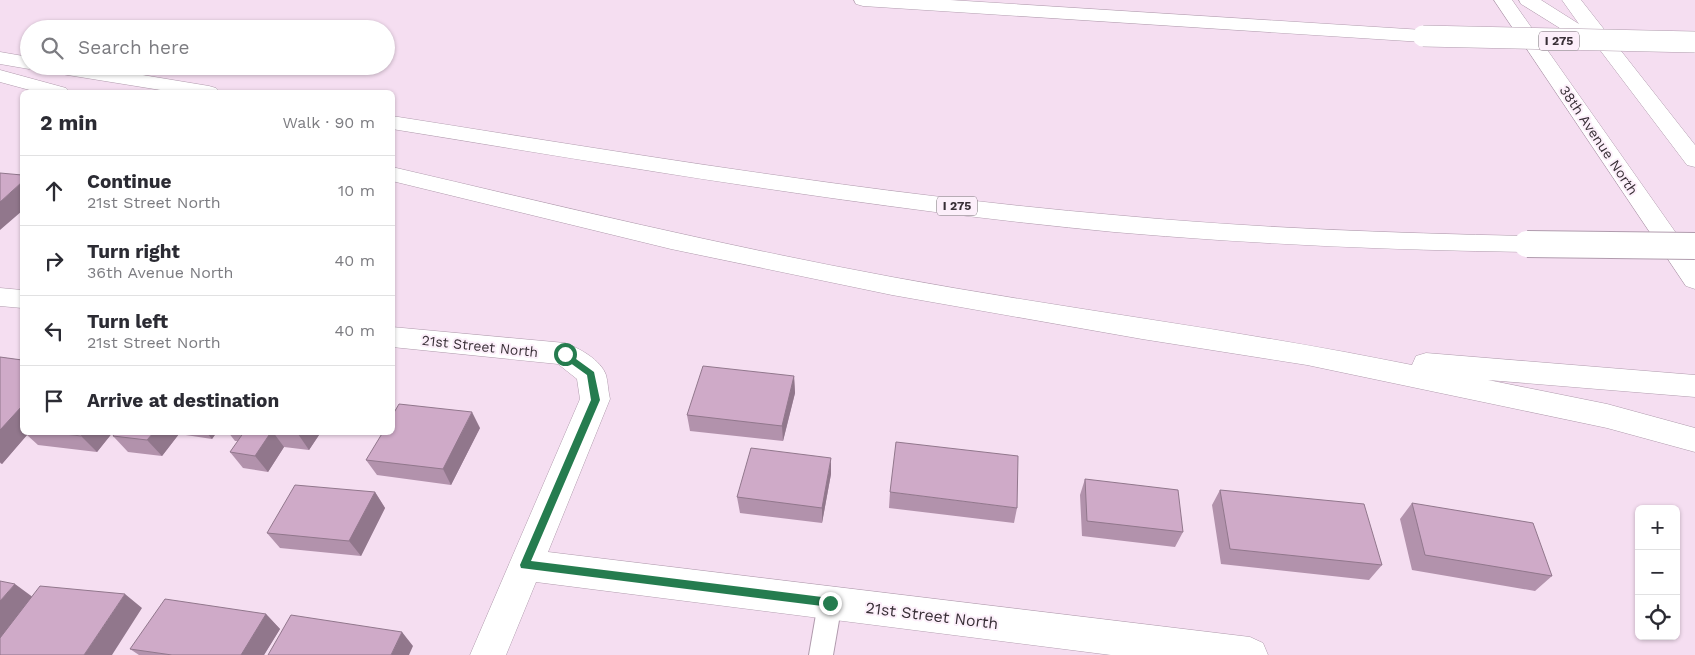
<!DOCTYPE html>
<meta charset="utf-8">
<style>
body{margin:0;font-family:"Work Sans",sans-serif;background:#f2f2f3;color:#2b2b33}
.controls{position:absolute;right:15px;bottom:15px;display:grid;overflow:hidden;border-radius:8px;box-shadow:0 1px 4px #0004}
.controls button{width:45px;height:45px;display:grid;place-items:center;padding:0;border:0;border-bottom:1px solid #e1e1e2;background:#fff;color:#2b2b33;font:25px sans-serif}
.stop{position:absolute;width:15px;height:15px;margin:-11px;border:4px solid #257c4f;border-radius:50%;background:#fff}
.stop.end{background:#257c4f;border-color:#fff;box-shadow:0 1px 5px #0008}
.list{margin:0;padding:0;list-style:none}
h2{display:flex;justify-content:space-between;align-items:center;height:65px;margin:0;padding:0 20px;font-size:21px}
h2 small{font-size:16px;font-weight:400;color:#7c7c81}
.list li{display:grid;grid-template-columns:32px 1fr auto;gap:15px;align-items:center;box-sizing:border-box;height:70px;padding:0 20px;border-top:1px solid #e1e1e2}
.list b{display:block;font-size:19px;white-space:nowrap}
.list p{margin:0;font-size:16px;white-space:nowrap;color:#7c7c81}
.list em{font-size:16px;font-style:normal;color:#7c7c81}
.icon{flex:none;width:28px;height:28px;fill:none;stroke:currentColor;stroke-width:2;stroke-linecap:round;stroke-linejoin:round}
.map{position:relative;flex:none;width:1695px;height:655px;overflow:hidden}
.search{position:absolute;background:#fff;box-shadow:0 1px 4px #0004;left:20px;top:20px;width:375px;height:55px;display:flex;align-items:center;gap:12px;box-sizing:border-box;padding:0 18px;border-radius:28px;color:#7c7c81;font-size:19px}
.panel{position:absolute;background:#fff;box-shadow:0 1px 4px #0004;left:20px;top:90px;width:375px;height:345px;border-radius:8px}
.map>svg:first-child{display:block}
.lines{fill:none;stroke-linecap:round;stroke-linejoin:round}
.service-casing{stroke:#b09bad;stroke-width:2}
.minor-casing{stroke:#b09bad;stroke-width:1}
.secondary-casing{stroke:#b09bad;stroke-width:1}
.motorway-casing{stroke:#b09bad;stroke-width:1}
.service{fill:#fff;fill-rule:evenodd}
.minor{fill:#fff;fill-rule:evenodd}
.secondary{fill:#fff;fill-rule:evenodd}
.motorway{fill:#fff;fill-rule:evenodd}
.motorway-bridge-far1-casing{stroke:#b09bad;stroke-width:22;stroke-linecap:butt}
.motorway-bridge-casing{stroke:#b09bad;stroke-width:28;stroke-linecap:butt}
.motorway-bridge-far1{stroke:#fff;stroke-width:21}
.motorway-bridge{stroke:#fff;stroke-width:26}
.wall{fill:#b292ac}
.shaded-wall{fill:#91778c}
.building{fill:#cfaac8;stroke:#91778c}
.route{fill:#257c4f}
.labels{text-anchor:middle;stroke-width:4;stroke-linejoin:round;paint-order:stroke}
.shield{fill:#fceffa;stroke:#736971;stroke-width:1}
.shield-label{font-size:12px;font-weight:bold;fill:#382f36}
.street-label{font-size:14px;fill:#382f36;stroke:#fceffa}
.near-street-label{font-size:16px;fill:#382f36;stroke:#fceffa}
</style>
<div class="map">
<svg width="1695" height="655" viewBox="0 0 1695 655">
<rect width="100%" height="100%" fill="#f5def1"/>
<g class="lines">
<defs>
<path id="service" d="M830,592L838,595L842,603L833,655H809L818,603L822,595Z"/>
<path id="minor" d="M0,288L22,290V308L0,306Z
M392,327L565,343C579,348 601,360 606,375C608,382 608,391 610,399L548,552L1250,637L1263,643L1268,655H1111L536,582L506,655H470L580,399L577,379L558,364L392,347Z"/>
<path id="secondary" d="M1494,0H1512L1695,260V289L1686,286Z
M1519,0H1541L1579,24L1562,0H1581L1695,145V167L1687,165L1597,46L1587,45L1521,4Z"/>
<path id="motorway" d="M854,0H950L1423,30L1430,32L1433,36L1430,40L1423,42L863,6L856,4Z
M0,52L29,57V66H37L29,69L0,64Z
M39,66H88L209,86L216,88L220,92H173L49,72L42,70Z
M0,70L66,88L70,92H37L0,82Z
M392,116C632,154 872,194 1114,215C1252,228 1389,233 1527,236L1536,238L1540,244L1536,250L1527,252C1389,250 1252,244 1114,232C872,209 632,168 392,129Z
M392,167C559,206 724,246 892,277C1065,309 1240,330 1412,365L1416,356L1426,353L1695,375V397L1488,380L1607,404L1695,428V452L1607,428L1307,365L1142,339L892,295L671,249L392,181Z"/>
</defs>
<use href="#service" class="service-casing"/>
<use href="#minor" class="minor-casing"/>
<use href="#secondary" class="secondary-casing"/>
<use href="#motorway" class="motorway-casing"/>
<use href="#service" class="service"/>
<use href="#minor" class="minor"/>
<use href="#secondary" class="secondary"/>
<use href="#motorway" class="motorway"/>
<defs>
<path id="motorway-bridge-far1" d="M1423,36L1695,42"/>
<path id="motorway-bridge" d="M1527,244L1695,246"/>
</defs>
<use href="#motorway-bridge-far1" class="motorway-bridge-far1-casing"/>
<use href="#motorway-bridge" class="motorway-bridge-casing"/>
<use href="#motorway-bridge-far1" class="motorway-bridge-far1"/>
<use href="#motorway-bridge" class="motorway-bridge"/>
</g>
<path class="wall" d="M0,357L22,360V432H113L97,452L38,445L27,435L2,464L0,463Z
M794,376L795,393L783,441L690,431L687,415Z
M480,428L451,485L377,475L366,460Z
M116,432H217L212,439L179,434L162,456L128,452L113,436Z
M228,432H321L309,450L284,447L268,472L243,468L230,452L238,441H235Z
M831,474L822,523L740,513L737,497Z
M1085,479L1183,532L1175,547L1082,536L1080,495Z
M1220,490L1382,565L1369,580L1221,564L1212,505Z
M375,492L385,508L361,556L280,548L267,533Z
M890,492L1017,508L1014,523L889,508Z
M1412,503L1552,576L1535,591L1412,570L1400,519Z
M266,614L280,629L264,655H139L130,649Z"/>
<path class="shaded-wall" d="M22,182V211L0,230V202Z
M794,376L795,393L783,441L782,426Z
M22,406V429H21L22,431V432H24L27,435L2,464L0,462V430Z
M472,412L480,428L451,485L443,469Z
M84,432H113L97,452L81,436Z
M154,432H177L179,434L162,456L147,440Z
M206,432H217L212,439Z
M271,432H273L284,447L268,472L255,456Z
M299,432H321L309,450L298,434Z
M831,458V474L822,523V508Z
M375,492L385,508L361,556L349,541Z
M15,584L34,598L0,641V601Z
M125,594L142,608L112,655H84Z
M266,614L280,629L264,655H241Z
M402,632L413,646L409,655H391Z"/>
<path class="building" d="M0,173L22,175V182L0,202Z
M0,357L22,360V406L0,430Z
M703,366L794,376L782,426L687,415Z
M399,404L472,412L443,469L366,460L383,432H392V416Z
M49,432H84L81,436Z
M116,432H154L147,440L113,436Z
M244,432H271L255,456L230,452Z
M282,432H299L298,434Z
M896,442L1018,456L1017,508L890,492Z
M751,448L831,458L822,508L737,497Z
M1085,479L1178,490L1183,532L1087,521Z
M295,485L375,492L349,541L267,533Z
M1220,490L1364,504L1382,565L1230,549Z
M1412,503L1533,523L1552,576L1425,555Z
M0,581L15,584L0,601Z
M40,586L125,594L84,655H0V638Z
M165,599L266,614L241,655H172L130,649Z
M291,615L402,632L391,655H268Z"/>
<path class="route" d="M565,351L594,372L600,400L531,561L830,598L833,599V606L830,607L521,568L520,565L591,400L587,375L562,357V352Z"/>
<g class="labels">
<g class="shield">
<rect x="1539" y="31.5" width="40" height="19" rx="4"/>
<rect x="937" y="196.5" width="40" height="19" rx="4"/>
</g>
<g class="shield-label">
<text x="1559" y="45">I 275</text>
<text x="957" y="210">I 275</text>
</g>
<g class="street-label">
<text transform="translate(1599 140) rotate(56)" y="5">38th Avenue North</text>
<text transform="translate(480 346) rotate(6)" y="5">21st Street North</text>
</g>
<g class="near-street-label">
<text transform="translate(932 615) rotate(7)" y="6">21st Street North</text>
</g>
</g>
</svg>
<div class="controls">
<button>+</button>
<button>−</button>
<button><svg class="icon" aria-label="locate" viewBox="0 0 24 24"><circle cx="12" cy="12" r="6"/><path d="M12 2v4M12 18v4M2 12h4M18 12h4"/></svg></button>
</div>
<div class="stop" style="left:565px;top:354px"></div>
<div class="stop end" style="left:830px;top:603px"></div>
<div class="search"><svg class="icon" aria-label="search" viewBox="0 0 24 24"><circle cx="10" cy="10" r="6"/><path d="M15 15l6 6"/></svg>Search here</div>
<section class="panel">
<h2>2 min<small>Walk · 90 m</small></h2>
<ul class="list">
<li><svg class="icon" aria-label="ahead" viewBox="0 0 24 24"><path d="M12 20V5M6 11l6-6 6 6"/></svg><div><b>Continue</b><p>21st Street North</p></div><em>10 m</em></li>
<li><svg class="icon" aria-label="right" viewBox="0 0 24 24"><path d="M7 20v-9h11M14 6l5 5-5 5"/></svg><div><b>Turn right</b><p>36th Avenue North</p></div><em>40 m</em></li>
<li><svg class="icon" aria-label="left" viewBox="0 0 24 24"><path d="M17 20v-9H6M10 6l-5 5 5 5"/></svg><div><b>Turn left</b><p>21st Street North</p></div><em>40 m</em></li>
<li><svg class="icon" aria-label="arrive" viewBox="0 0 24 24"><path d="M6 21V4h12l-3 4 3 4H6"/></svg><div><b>Arrive at destination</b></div></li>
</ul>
</section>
</div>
